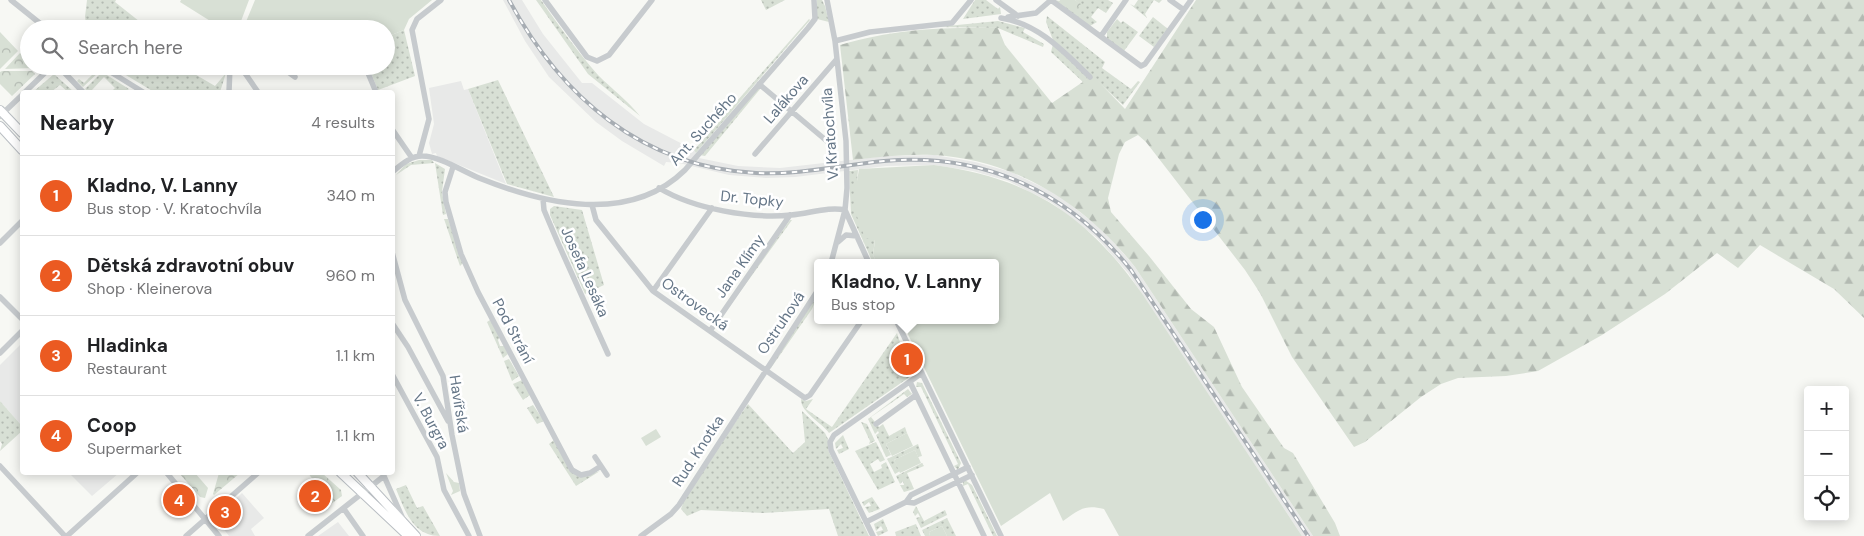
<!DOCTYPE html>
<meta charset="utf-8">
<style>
body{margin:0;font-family:"DM Sans",sans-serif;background:#f6f6f6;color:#202124}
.controls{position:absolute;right:15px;bottom:15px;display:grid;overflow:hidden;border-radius:5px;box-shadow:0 2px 12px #0003}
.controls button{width:45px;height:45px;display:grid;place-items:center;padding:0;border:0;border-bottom:1px solid #e0e0e0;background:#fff;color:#202124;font:25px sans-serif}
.you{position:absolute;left:1202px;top:219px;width:18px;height:18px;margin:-12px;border:4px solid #fff;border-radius:50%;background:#1a73e8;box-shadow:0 0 0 8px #1a73e833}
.badge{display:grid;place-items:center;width:32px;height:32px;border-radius:50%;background:#eb5a21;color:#fff;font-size:16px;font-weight:700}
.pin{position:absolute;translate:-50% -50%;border:2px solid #fff;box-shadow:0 1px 5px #0006}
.popup{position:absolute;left:814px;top:259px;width:185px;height:65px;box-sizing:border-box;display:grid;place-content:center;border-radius:5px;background:#fff;filter:drop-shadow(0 1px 4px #0005);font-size:16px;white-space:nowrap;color:#757577}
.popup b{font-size:19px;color:#202124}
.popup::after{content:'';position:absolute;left:50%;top:100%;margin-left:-10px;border:10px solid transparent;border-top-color:#fff}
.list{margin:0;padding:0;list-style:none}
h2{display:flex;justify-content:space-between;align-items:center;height:65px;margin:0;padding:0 20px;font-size:21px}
h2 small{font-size:16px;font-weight:400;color:#757577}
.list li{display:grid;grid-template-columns:32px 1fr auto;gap:15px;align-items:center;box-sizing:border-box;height:80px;padding:0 20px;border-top:1px solid #e0e0e0}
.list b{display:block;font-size:19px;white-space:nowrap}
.list p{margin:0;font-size:16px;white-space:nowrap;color:#757577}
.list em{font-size:16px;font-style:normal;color:#757577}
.icon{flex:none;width:28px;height:28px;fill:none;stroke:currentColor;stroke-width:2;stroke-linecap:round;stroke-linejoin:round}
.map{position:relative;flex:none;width:1864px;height:536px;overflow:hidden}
.search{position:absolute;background:#fff;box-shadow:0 2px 12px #0003;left:20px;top:20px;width:375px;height:55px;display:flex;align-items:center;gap:12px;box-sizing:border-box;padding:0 18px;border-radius:28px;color:#757577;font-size:19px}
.panel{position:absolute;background:#fff;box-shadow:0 2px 12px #0003;left:20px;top:90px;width:375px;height:385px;border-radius:5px}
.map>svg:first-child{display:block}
.built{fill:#e8e9e8}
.grass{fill:url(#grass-dots)}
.forest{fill:url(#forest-firs)}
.park{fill:url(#park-crowns)}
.garden{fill:#d8e0d5}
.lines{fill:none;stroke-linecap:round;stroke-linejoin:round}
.secondary-casing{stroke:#b9bec3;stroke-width:10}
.street{stroke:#c7cbce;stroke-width:5.5}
.secondary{stroke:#fff;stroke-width:8}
.rail-casing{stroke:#a7adb3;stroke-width:4}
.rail{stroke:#fff;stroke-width:2;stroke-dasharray:5.5;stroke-linecap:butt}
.labels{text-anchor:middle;stroke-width:5;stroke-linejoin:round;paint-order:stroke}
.street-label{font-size:15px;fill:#657687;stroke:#fff}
</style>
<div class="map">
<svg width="1864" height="536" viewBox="0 0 1864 536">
<defs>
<pattern id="grass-dots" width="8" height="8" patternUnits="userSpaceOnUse" patternTransform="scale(1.25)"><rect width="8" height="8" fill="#d8e0d5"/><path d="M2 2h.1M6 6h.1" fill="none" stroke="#b3bab2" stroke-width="1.8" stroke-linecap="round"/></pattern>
<pattern id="forest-firs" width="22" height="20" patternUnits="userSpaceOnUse" patternTransform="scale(1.25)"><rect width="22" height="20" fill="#d8e0d5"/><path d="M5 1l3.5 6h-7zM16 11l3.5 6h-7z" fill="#b3bab2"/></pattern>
<pattern id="park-crowns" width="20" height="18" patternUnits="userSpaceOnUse" patternTransform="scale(1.25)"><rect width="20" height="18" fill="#d8e0d5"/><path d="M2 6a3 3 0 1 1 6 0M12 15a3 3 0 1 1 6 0" fill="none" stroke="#b3bab2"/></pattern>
</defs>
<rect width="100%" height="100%" fill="#f7f8f4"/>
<path class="built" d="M503,0H522L543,34L582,83H592L644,124L694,150L696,153L694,157L738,166L780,168L885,156L935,155L975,162L1011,172L1057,194L1104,231L1135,267L1313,536H1302L1128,273L1097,238L1052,203L1008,181L973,171L934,165L886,166L795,177L766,178L729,175L679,163L666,162L664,166L622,141L596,122L549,77L525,41Z
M461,81L464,90L468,89L506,184L437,156L436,153L432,154L429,143L434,124L429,88Z
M22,343V426L0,401V365Z
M69,473H119L92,496Z
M242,493L264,518L251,529L255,536H229L215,518Z
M338,522L349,536H318Z"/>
<path class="grass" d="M87,0H116L115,2L149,29H87L85,17Z
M536,0H541C559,26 577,51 598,75C612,89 627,100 640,116L588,74Z
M761,0H785L766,10Z
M817,0H822L825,6L829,22L817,19Z
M975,0H986L998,9L1000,7L1001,14L963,19Z
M1054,0L1080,4L1075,0H1108L1113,3L1106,13L1098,8L1091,17L1097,22L1090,26Z
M1138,0H1162L1159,3L1154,0L1145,14L1147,18L1130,4L1134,6Z
M1047,16L1105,62L1102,68L1131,89L1138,81L1140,82L1123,105L1053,40L1046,22Z
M1153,17L1168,29L1154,47L1139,36Z
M809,19L810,20L696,153L694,150Z
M1117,19L1121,23L1123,21L1138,32L1124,51L1107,39V32Z
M998,21L1025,28L1023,32L1044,44L1043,47L998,28L937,27Z
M404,30L415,76L378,90L368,66H386V37Z
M1053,44L1088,78L1084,83L1051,52Z
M84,66H90L99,72L83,87L77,81L79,79L84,83L92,75Z
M111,66H181L215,86L226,73L220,92H154Z
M102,72L129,89L125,92H111L115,88L104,77L92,90L95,92H89L85,89Z
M54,74L74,92H68L60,85L51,92H33Z
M498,80L554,197L507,184L468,89Z
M761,88L705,156L700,155L758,89Z
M419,160H432L434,163L411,165L396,175L406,164Z
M435,163L445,169L442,192L446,214L443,215Z
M858,170L857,181H854L875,239L873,255L877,263H873L851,214L849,171Z
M554,206L582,210L604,285L585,294L550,215V209Z
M444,219H448L463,263L460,266Z
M790,220H792L713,329Z
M818,295L812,309L771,368L770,366Z
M490,320L500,337L498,340L500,346H504L508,354L503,358L487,322Z
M897,333L911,376L829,433C822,423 800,412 801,399L806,401L813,399L806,409L832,427Z
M509,359L519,376L512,381L504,361Z
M522,380L530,395L523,400L513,384Z
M917,382L922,383L961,463L958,470L954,466L958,464L921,387H916Z
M908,389L912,394L907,397L904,394L871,417L879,427L883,424L889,436L905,427L907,433L886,444L891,455L886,457L876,435L879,433L878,431L875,434L868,419Z
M0,401L22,426V431L0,451L2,444L0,441Z
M748,404L793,453L805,442L802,411L825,433L828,439V450L869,536H838L829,509L763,513L701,510L687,516L681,509L687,492Z
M533,405L544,421L537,424L527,408Z
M861,422L867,424L875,441L869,444L870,441Z
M843,435L849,449L839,454L837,450L843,448L841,444L836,449L835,443Z
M555,439L562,455L582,477L600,471L576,486L549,444Z
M876,442L885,460L880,462L878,459L870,464L874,472L882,468L881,465L886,462L895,482L878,490L855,451Z
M918,444L922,456L918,457L915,450L894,460L900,471L895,474L887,459Z
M922,463L924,466L907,473L914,489L904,492L900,485H904L903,481L900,484L896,476Z
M965,480L972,485L997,536H993L968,484L963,486V482Z
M406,485L417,508L423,506L440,536C413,536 405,511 396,489Z
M872,497L880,509L869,513L865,507L871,506L869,502L864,506L862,502Z
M916,506L924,521L945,510L947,515L921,528L916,518L920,517L918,513L915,516L913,512Z
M947,518L956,536H947L942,526L929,532L930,536H925L922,530Z
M883,519L888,531L878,536L876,532L883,530L881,526L876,531L874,524Z
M916,524L921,536H896L895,532Z"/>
<path class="forest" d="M1196,0H1864V318L1834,289L1760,245L1738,268L1717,253L1665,294L1602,335L1538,371L1506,376L1458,378L1441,384L1421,397L1365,442L1354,447L1292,357L1260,293L1245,270L1146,142L1138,135L1125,142L1119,154L1108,198L1111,212L1149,256L1191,309L1214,327L1242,387L1284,448L1293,453L1335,523L1340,536H1313L1135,267C1086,205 1015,159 933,155C906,154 880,157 853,160L840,45C895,29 942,27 998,28L1005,45L1052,103L1090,77H1094L1125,109Z"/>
<path class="park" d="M1060,0H1075L1081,4L1074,13L1059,2Z
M0,32L18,51L0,69Z
M20,53L29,61V66L34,68L5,69Z
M2,71H32L35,74L12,96L0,84V72Z
M179,473H195L208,488L205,498L200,497Z
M219,473H240L214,495L213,494Z
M308,473H322L341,490L342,496L331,504Z
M446,473L454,482L459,483L460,491L451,495L453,491Z"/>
<path class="garden" d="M181,0H249L238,29H223L180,2Z
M255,0H432L409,19L404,30L386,37V29H243Z
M934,165C1031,178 1088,216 1143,295L1302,536H1119L1104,509C1084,504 1079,510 1063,521L1050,493L1001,526L901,320H996V263H877L873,255L875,240L865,238L855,211L854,181H857L859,169Z
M656,429L661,437L646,446L641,438Z
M907,433L913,446L892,456L886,444Z
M915,450L921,463L900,473L894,460Z
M942,526L947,536H930L929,532Z"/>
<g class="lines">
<defs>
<path id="secondary" d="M0,110L22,133
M0,126L22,150
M340,472L408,536
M357,472L416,536"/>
</defs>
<use href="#secondary" class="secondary-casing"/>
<path class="street" d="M11,0L47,29
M545,0L587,57L597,61L609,55L652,0
M827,0L835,41L846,141L847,188L845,210L869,263
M996,0L1018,16
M1051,0L1141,66L1145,64L1191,0
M1170,0L1184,10
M1008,17L1036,13L1051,0
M1001,18C1039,24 1064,52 1090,77
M1101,36L1126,0
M835,41L870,32L952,23L971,0
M58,66L83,92
M101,66L143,92
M240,66L258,92
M280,66L295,77
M365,66L376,92
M759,84L834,147
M25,92L52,66
M229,92L230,66
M0,116L22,95
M392,129L412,158
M755,154L836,60
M419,156L429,119L412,30L417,19L441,0
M453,167L445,192L446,202L461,254L478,292L572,470L581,475L590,473L601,466L607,475
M392,172C401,165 410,156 422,156C440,156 462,171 479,178C544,204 629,225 685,170L808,28L815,19L814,0
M659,188C694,209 751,219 791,215C808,214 829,206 845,210L831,263
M543,199L544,210L558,243L608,354
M592,205L596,220L653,291L805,398L810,395L862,320
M838,242L846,235L857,236
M0,243L22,221
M392,252L405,300L443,376L452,435L464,494L480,536
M653,291L712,208
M0,297L22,319
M896,320L1001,536
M392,323L408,347L448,421
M710,331L790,215
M0,353L22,331
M392,374L437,457L444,490L469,536
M910,382L984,536
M876,424L916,395
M595,457L601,466
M0,466L65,536
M166,472L219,536
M384,476L403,519
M906,502L914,503L972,475
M344,509L363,536
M866,522L906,502L911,495L968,467
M67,536L138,472
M186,536L259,472
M308,536L384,476V472
M641,536L671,514L679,505L818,290
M873,536L831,450L830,442L834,435L922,373"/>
<use href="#secondary" class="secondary"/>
<defs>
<path id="rail" d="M509,0C561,97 642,167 756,173C799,175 842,165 884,161C984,152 1069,192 1131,270L1308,536"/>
</defs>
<use href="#rail" class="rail-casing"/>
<use href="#rail" class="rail"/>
</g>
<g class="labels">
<g class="street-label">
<text transform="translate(786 99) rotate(-49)" y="5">Lalákova</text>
<text transform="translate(703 129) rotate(-48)" y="5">Ant. Suchého</text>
<text transform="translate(830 134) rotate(-94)" y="5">V. Kratochvíla</text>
<text transform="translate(752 199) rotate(6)" y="5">Dr. Topky</text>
<text transform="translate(740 266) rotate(-55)" y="5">Jana Klímy</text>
<text transform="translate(585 272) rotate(66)" y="5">Josefa Lesáka</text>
<text transform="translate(695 304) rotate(36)" y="5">Ostrovecká</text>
<text transform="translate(781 323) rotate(-56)" y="5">Ostruhová</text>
<text transform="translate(513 331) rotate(62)" y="5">Pod Strání</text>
<text transform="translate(459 404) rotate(81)" y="5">Havířská</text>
<text transform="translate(431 421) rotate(62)" y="5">V. Burgra</text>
<text transform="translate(698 451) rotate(-57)" y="5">Rud. Knotka</text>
</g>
</g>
</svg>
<div class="controls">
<button>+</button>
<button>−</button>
<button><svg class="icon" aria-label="locate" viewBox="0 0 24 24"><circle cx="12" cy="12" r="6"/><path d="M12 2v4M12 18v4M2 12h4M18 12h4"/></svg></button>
</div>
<div class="you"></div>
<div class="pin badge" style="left:907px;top:359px">1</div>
<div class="popup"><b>Kladno, V. Lanny</b>Bus stop</div>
<div class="pin badge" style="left:315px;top:496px">2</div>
<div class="pin badge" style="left:225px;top:512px">3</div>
<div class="pin badge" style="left:179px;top:500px">4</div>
<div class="search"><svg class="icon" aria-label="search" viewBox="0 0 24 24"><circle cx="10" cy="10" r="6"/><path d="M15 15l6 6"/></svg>Search here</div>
<section class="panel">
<h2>Nearby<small>4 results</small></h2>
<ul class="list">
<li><span class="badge">1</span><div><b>Kladno, V. Lanny</b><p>Bus stop · V. Kratochvíla</p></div><em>340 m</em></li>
<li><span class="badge">2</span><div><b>Dětská zdravotní obuv</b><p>Shop · Kleinerova</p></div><em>960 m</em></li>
<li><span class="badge">3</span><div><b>Hladinka</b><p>Restaurant</p></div><em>1.1 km</em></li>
<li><span class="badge">4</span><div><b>Coop</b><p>Supermarket</p></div><em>1.1 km</em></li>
</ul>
</section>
</div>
